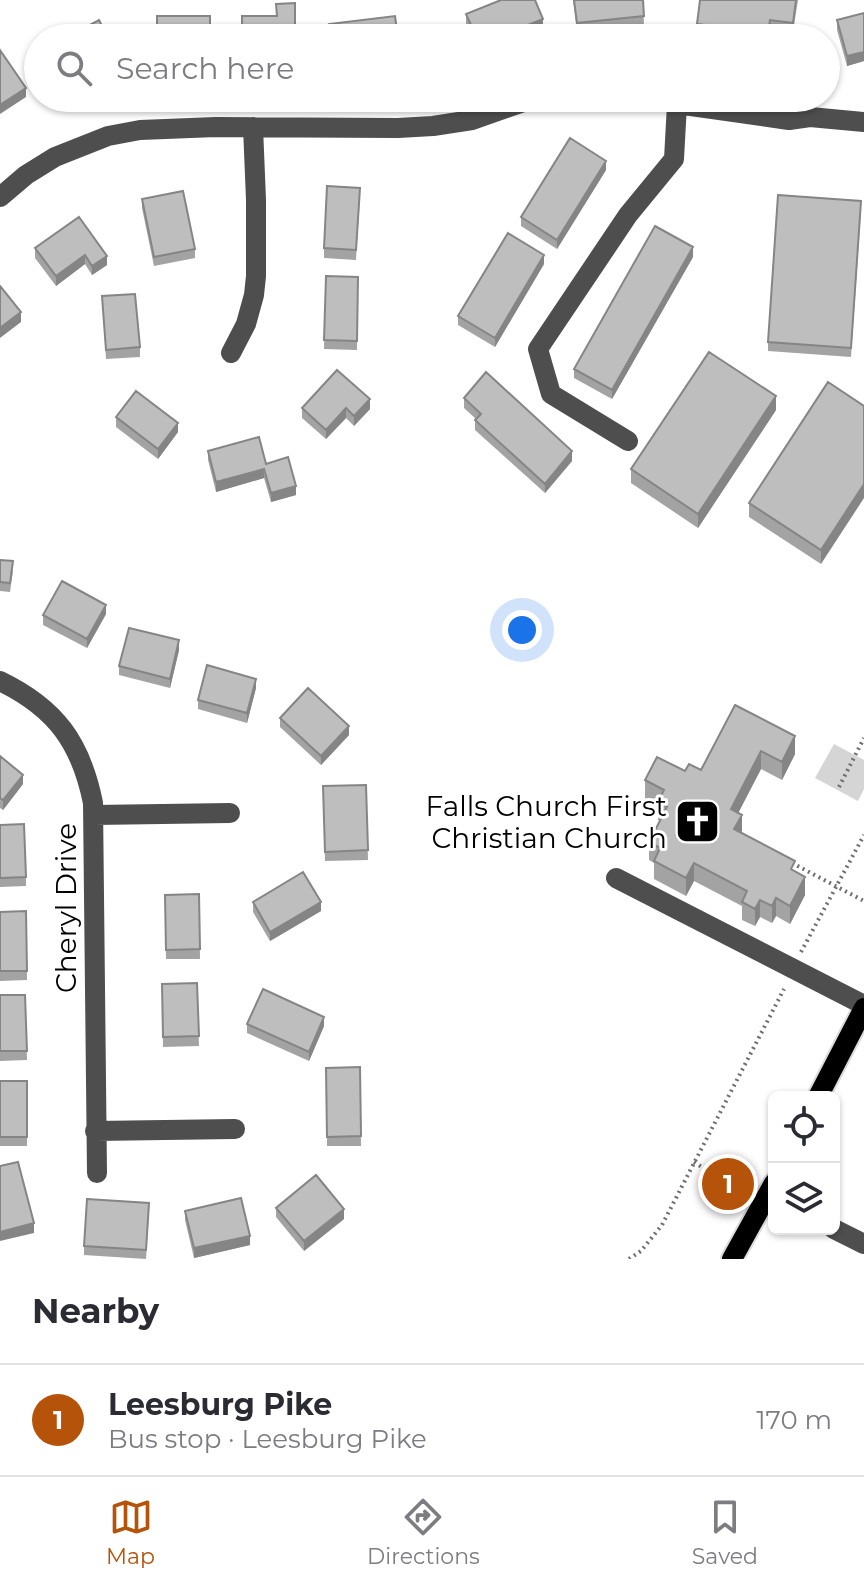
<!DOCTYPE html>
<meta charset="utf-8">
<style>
body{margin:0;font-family:Montserrat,sans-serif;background:#f2f2f3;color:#2b2b33}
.controls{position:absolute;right:24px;bottom:24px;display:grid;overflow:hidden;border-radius:12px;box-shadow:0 2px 6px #0004}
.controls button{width:72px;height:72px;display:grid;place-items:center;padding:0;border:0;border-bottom:2px solid #e1e1e2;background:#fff;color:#2b2b33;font:40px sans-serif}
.you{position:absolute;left:522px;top:630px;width:28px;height:28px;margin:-20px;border:6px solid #fff;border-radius:50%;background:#1a73e8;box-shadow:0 0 0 12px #1a73e833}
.badge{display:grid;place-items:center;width:52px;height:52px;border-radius:50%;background:#b45309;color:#fff;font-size:26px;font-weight:700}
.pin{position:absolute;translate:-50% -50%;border:4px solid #fff;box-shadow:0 2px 8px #0006}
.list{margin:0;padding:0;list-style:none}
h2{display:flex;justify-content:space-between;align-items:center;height:104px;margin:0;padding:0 32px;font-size:34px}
h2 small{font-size:26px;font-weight:400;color:#7c7c81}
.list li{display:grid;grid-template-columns:52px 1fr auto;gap:24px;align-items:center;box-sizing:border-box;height:112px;padding:0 32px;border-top:2px solid #e1e1e2}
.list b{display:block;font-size:30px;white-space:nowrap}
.list p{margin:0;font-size:26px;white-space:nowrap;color:#7c7c81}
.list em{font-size:26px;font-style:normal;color:#7c7c81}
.icon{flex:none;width:44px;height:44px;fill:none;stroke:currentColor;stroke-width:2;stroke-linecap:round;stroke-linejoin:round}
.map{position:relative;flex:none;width:864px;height:1259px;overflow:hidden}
.search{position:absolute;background:#fff;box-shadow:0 2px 6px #0004;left:24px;right:24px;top:24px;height:88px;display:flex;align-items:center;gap:20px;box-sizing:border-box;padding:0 28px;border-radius:44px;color:#7c7c81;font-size:30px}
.sheet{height:216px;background:#fff}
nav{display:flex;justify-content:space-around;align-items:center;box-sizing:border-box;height:112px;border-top:2px solid #e1e1e2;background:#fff;font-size:22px;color:#7c7c81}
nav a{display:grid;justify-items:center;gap:4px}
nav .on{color:#b45309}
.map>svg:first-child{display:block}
.garden{fill:#d5d5d5}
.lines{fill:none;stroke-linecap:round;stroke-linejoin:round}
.major-casing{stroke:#dbdbdb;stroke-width:24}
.path{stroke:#707070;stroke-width:4;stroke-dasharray:2 4;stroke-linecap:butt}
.minor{stroke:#4e4e4e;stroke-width:20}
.major{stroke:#000;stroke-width:20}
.wall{fill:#a3a3a3}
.shaded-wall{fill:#858585}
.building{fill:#bebebe;stroke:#858585;stroke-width:2}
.labels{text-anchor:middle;stroke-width:6;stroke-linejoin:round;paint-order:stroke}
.poi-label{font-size:28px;fill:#000;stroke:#fff;text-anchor:end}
.street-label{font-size:28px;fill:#000;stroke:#fff}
</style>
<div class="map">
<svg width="864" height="1259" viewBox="0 0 864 1259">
<rect width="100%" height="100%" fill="#fff"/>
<path class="garden" d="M834,744L864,760V789L858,801L815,778Z"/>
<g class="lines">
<defs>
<path id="major" d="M818,1097L864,1008
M732,1259L774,1183"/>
</defs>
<use href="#major" class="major-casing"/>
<path class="path" d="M839,787L864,738
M792,863L864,901
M801,952L864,835
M694,1162L728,1184
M629,1259L641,1251L662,1225L784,989"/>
<path class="minor" d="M650,98L677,104L789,120L810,117L864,122
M0,197L26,175L55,157L108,136L140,130L216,127L398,128L433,126L472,120L535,98
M231,353L246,324L254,295L256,276V200L253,127
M628,441L551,394L538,349L628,215L674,159L677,104
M0,681C56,708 81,743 93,803L97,1173
M94,815L230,813
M616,878L864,1005
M95,1131L235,1129
M834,1229L864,1244"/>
<use href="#major" class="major"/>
</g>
<path class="wall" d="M573,0H643L644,25L577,32Z
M700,0H798L793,32L770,29L769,38H736L697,33Z
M864,13V61L847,66L837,30V20Z
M466,14L543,28L519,38H473L466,24Z
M606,170L557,249L521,226V217Z
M360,197L356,260L324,258V248Z
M142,199L195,249V258L154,266L142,208Z
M861,211L851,357L768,351V342Z
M79,217L107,265L92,275L85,264L56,286L35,258V248Z
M693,257L612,399L574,378V369Z
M544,264L495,347L458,325V316Z
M326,276L358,277L357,350L324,349Z
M102,296L140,347V357L106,359Z
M828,382L821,564L749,517V503Z
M464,398L572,461L545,493L475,430V420L476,419L464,408Z
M302,408L370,409L354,426L346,418L326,439L302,418Z
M776,410L698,528L631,483V469Z
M116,417L178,432L158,459L116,427Z
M208,451L266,464L296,495L271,502L264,478L216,492L208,460Z
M0,560L13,571L10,592L0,591Z
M106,614L87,648L43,625V615Z
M179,650L170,688L119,675V666Z
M256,688L247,723L198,709V700Z
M735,705L795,754L782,780L761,769L738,813L741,833L795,872L805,895L790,924L776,916L772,923L760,917L755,926L742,920V906L694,881L686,896L654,879V863L649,860V842L660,821L658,820V805L645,798V780L685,771L701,770Z
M280,718L349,735L321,765L280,727Z
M0,756L23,784L3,810L0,808Z
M366,785L368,860L325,861L323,786Z
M0,825L26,877V886L0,887Z
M199,894L200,959H166L165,895Z
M253,902L321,911L270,941L253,912Z
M26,911L27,980L0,981V912Z
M197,983L199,1046L163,1047L162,984Z
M0,995H25L27,1060L0,1061Z
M247,1024L324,1026L309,1061L247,1033Z
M360,1067L361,1146H327L326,1068Z
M0,1081H27V1146H0Z
M276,1208L344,1219L304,1251L276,1217Z
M185,1211L250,1245L194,1258L185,1220Z
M149,1212L146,1259L84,1255V1246Z"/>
<path class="shaded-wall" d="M543,19V28L519,38H496Z
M864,52V61L847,66V56Z
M26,88V97L0,114V105Z
M606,161V170L557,249V240Z
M693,247V257L612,399V390Z
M85,255V264L56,286V276Z
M544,255V264L495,347V338Z
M107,256V265L92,275V266Z
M21,312V322L0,338V328Z
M776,396V410L698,528V514Z
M370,399V409L354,426V416Z
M346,408V418L326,439V430Z
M178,423V432L158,459V449Z
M572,451V461L545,493V484Z
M264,469V478L216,492V482Z
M864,484V498L821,564V550Z
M296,486V495L271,502V493Z
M106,605V614L87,648V639Z
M179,640V650L170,688V679Z
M256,679V688L247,723V713Z
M349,726V735L321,765V756Z
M795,736V754L782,780V762Z
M761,751V769L731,827V809Z
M23,775V784L3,810V800Z
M742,815V832L734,829Z
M694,863V881L686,896V878Z
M805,877V895L790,924V906Z
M776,898V916L772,923V906Z
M760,900V917L755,926V909Z
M321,902V911L270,941V932Z
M324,1017V1026L309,1061V1052Z
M344,1209V1219L304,1251V1241Z
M34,1223V1233L0,1241V1232Z
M250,1236V1245L194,1258V1248Z"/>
<path class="building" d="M501,0H535L543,19L496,38H477L466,14Z
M574,0H643L644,16L577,23Z
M700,0H796L793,23L770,20L768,33L697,24Z
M295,3V38H242V16H277L276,4Z
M864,13V52L847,56L837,20Z
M157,16H210V38H157Z
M395,16L398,38H331L329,24Z
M99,20L108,38H65Z
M0,50L26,88L0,105Z
M570,138L606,161L557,240L521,217Z
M327,186L360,188L356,250L324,248Z
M183,191L195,249L154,257L142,199Z
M778,195L861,201L851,348L768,342Z
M79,217L107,256L92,266L85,255L56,276L35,248Z
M655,226L693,247L612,390L574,369Z
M508,233L544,255L495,338L458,316Z
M326,276L358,277L357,341L324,340Z
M0,286L21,312L0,328Z
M135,294L140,347L106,350L102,296Z
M709,352L776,396L698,514L631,469Z
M337,370L370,399L354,416L346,408L326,430L302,408Z
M486,372L572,451L545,484L475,420L481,414L464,398Z
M828,382L864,406V484L821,550L749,503Z
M136,391L178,423L158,449L116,417Z
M259,437L266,464L288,457L296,486L271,493L264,469L216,482L208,451Z
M0,560L13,561L10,583L0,582Z
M62,581L106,605L87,639L43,615Z
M129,628L179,640L170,679L119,666Z
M207,665L256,679L247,713L198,700Z
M308,688L349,726L321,756L280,718Z
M735,705L795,736L782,762L761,751L731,809L742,815L734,829L795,861L791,869L805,877L790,906L776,898L772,906L760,900L755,909L742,902L747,891L694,863L686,878L654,861L660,848L649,842L667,807L658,802L664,790L645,780L657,757L685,771L689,764L701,770Z
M0,756L23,775L3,800L0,798Z
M366,785L368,850L325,852L323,786Z
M24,824L26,877L0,878V825Z
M303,872L321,902L270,932L253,902Z
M199,894L200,949L166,950L165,895Z
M26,911L27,971H0V912Z
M197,983L199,1036L163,1037L162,984Z
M263,989L324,1017L309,1052L247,1024Z
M0,995H25L27,1051H0Z
M360,1067L361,1136L327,1137L326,1068Z
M0,1081H27V1137H0Z
M18,1162L34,1223L0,1232V1166Z
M316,1175L344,1209L304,1241L276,1208Z
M241,1198L250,1236L194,1248L185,1211Z
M87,1199L149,1203L146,1250L84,1246Z"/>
<defs>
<symbol id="church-square" viewBox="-11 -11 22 22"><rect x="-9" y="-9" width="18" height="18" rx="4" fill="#000" stroke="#fff"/><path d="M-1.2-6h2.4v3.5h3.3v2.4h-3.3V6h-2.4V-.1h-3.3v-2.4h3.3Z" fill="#fff"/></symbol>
</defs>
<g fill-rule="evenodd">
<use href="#church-square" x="672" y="796" width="51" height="51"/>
</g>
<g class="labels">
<g class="poi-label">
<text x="667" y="816">Falls Church First<tspan x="667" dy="32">Christian Church</tspan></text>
</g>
<g class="street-label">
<text transform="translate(66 908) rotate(-90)" y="10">Cheryl Drive</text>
</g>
</g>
</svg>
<div class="controls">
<button><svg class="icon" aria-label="locate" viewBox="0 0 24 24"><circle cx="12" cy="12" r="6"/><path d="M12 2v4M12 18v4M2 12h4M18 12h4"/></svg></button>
<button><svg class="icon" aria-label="layers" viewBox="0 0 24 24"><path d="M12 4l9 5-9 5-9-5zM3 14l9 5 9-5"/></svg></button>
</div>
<div class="you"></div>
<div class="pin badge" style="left:728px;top:1184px">1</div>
<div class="search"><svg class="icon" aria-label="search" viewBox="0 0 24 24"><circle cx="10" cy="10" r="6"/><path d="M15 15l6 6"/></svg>Search here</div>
</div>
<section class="sheet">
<h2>Nearby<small></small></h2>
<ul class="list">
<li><span class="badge">1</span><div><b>Leesburg Pike</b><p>Bus stop · Leesburg Pike</p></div><em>170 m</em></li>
</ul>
</section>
<nav>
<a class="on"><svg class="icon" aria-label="map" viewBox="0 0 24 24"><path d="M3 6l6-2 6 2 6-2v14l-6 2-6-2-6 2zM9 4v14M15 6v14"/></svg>Map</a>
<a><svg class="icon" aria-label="directions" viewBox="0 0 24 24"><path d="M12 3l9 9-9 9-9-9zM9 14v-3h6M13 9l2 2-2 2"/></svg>Directions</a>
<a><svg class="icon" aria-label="saved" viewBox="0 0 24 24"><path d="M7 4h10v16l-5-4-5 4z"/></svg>Saved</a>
</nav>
